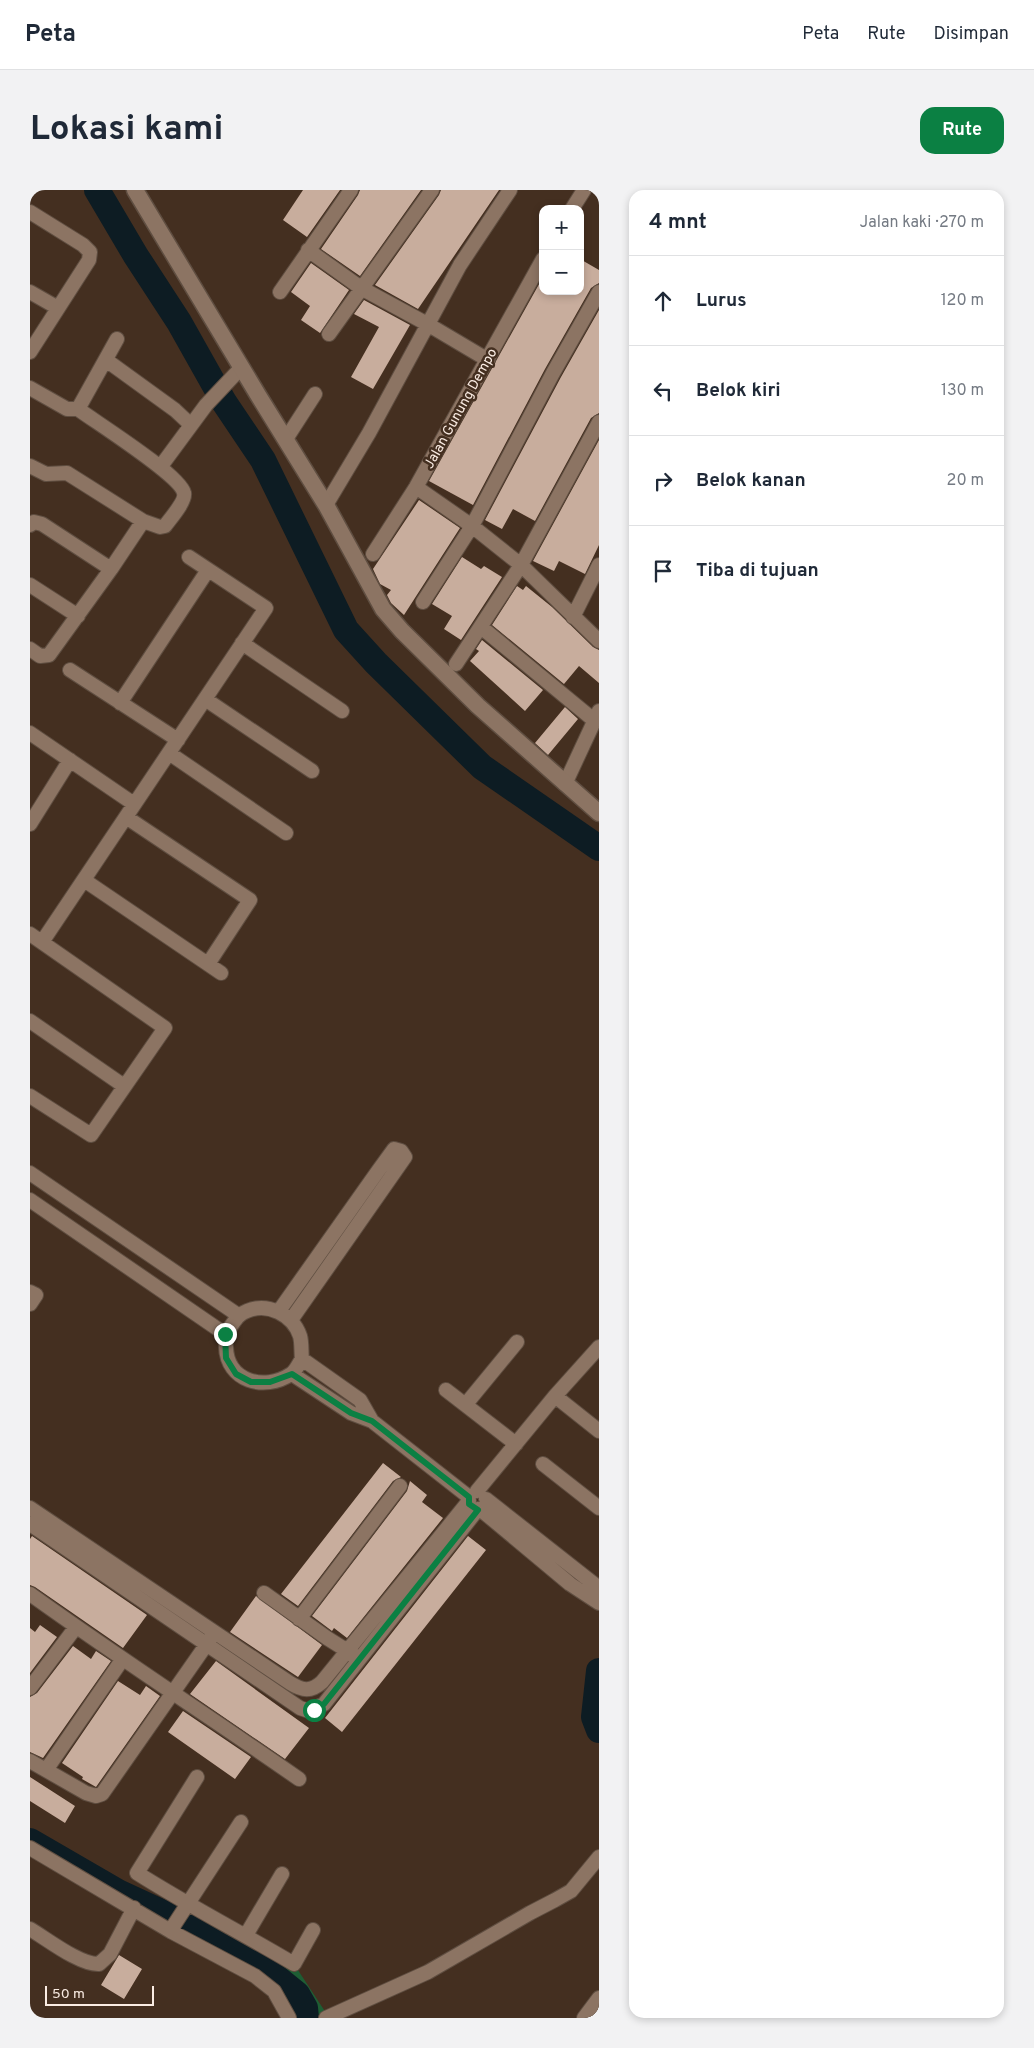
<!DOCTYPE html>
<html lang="id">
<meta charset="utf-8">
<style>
body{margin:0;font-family:Overpass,sans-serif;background:#f2f2f3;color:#1f2937}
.controls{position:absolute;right:15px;top:15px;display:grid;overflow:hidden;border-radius:10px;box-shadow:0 2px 8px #0003}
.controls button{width:45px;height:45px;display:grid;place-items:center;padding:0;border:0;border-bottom:1px solid #e0e1e3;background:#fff;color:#1f2937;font:25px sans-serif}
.scale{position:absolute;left:15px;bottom:12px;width:109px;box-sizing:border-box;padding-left:5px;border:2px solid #faece3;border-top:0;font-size:14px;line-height:18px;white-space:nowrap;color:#faece3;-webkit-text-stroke:4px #442f20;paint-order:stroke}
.stop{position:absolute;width:15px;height:15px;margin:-11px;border:4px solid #0b8043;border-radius:50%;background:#fff}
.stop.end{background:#0b8043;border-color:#fff;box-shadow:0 1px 5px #0008}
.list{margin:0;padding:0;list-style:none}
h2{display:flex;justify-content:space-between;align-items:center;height:65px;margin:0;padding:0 20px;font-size:21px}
h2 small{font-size:16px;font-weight:400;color:#747a83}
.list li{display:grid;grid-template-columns:32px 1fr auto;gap:15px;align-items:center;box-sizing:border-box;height:90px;padding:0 20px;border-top:1px solid #e0e1e3}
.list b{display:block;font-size:19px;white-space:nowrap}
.list em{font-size:16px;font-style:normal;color:#747a83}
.icon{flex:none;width:28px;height:28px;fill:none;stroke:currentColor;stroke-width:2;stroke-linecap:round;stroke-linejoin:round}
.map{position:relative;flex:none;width:569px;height:1828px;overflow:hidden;border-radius:15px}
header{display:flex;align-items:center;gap:30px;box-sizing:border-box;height:70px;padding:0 25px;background:#fff;border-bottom:1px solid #e0e1e3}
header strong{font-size:24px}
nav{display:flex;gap:28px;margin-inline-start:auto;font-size:18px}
.intro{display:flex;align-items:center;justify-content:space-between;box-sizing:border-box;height:120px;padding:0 30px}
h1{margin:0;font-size:35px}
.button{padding:12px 22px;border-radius:15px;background:#0b8043;color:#fff;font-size:18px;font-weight:700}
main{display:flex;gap:30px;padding:0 30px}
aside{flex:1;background:#fff;border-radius:15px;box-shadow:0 2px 8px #0003}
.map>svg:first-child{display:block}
.green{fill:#1e5e34}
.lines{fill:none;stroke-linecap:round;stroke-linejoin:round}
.river{stroke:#0d1c23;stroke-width:26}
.building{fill:#c8ad9d}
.minor-casing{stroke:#5f4e41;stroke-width:16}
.tertiary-casing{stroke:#5f4e41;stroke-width:19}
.minor{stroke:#8c7463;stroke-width:14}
.tertiary{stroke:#8c7463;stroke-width:16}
.route{stroke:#0b8043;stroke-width:6}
.labels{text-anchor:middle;stroke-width:5;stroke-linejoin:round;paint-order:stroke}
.street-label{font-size:14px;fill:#faece3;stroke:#442f20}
</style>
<header>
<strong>Peta</strong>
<nav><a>Peta</a><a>Rute</a><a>Disimpan</a></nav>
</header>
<div class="intro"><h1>Lokasi kami</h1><a class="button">Rute</a></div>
<main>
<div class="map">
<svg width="569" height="1828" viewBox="0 0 569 1828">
<rect width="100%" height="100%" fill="#442f20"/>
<path class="green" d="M0,1651L88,1702L147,1730L158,1715L264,1774L298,1826L296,1828H259L244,1801L0,1658Z"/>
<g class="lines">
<path class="river" d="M67,0L106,66L149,132L194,212L233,270L316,440L346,473L452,577L569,658
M569,1481L564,1527L569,1540
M0,1651L88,1702L155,1733L241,1783L267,1804L275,1818L276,1828"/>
</g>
<path class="building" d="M273,0H310L277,47L253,30Z
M330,0H391L330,86L291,59L328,5Z
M411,0H469L388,119L345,95L409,5Z
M550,69L569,80V93L561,98L515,179L443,315L399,291L513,87V101H550Z
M281,73L319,100L290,143L271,130L280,116L261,102Z
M334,110L380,135L343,199L321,187L349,137L324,124Z
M569,120V223L561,228L505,331L483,319L472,339L455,330L531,187Z
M569,250V355L555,384L529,371L524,381L503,371Z
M389,310L430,338L374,425L361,413L357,405L361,400L350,394L343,379Z
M432,367L451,379L454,376L472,387L431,450L414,439L422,426L402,414Z
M487,396L493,400L496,396L522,417L563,457L569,460V493L549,476L534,494L462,435Z
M452,450L513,500L495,521L440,471L449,461L446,459Z
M535,517L548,529L518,565L505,553Z
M353,1273L371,1287L363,1291L268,1416L251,1404Z
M380,1291L397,1305L392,1312L413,1328L317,1448L304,1438L302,1441L282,1426L377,1301Z
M2,1346L117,1425L93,1458L5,1397L0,1395V1349Z
M438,1346L456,1360L312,1542L295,1528Z
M226,1406L292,1455L268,1487L200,1442Z
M10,1435L27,1447L0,1483V1438L5,1442Z
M43,1456L61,1469L66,1461L81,1471L13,1568L0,1562V1507L7,1503Z
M186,1471L279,1538L255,1569L160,1504Z
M88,1491L110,1505L116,1496L130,1506L66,1597L52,1589L53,1587L32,1573Z
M153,1521L221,1567L205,1589L138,1542Z
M0,1587L45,1616L35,1633L0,1611Z
M89,1765L112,1779L94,1809L71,1795Z"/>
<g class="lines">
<defs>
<path id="minor" d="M542,19L554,0
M0,22L53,55L60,62L59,70L0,162
M278,60L331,98L399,135L458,170
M0,102L28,118
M250,102L321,0
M299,144L402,0
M76,170L145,220L161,235
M0,198L37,219H48L87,149
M256,249L285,204
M0,276L16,284L37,283L113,331L130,337L135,336C140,329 156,311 154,303C150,285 67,233 48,219
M131,276L176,215L211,178
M386,297L442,336L491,375L569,451
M296,315L339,243L430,75L480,0
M0,335L4,332L12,334L81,379
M343,364L386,297L513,69
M0,395L48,426
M393,412L442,336L523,183L569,102
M543,427L569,375
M451,437L565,531
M212,453L312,521
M0,459L10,466L19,465L81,379L113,331
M426,474L491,375L569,232
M40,480L148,550
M175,509L282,581
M90,513L178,380
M0,543L104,614
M139,563L256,643
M535,594L569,521
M96,627L220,710L178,774
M0,634L40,570
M54,690L191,783
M0,744L135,838L61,945L0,906
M12,752L236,418L159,367
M0,831L94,896
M0,983L208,1125
M0,1010L195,1144
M0,1102L6,1105L0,1114
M249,1121L348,981L364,959L371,961L375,967L261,1130
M272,1169C269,1173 266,1181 261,1184C234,1202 197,1191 196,1157C195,1147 195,1144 201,1136C206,1129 209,1124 217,1121C238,1112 263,1125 270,1146C272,1153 271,1162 272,1169L330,1210L342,1231
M262,1184L321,1223L342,1231L439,1307
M416,1200L486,1254
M525,1206L569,1241
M436,1214L487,1152
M513,1274L569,1318
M447,1301L525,1206L569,1157
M456,1309L569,1398
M0,1318L260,1493C273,1501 281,1502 292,1492L439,1311
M450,1319L540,1394L569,1413
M0,1334L270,1518L279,1521L294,1514L448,1319
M234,1403L297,1448L324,1465
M0,1404C89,1468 180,1527 269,1589
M269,1429L370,1296
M0,1498L46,1437
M0,1571L56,1603L66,1606L72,1604L181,1448
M16,1580L92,1470
M167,1587L107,1683C159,1716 212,1743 264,1774L283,1740
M0,1658L142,1742L225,1786L244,1801L259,1828
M0,1739C17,1749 50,1775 69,1774L80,1764L104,1718
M142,1742L144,1735L211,1632
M216,1745L252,1684
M296,1828L398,1782L500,1723L525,1710L541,1701L569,1667
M554,1828L569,1808"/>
<path id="tertiary" d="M105,0L228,205L296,315L353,419L372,441L448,516L569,623"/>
</defs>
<use href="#minor" class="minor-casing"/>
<use href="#tertiary" class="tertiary-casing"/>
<use href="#minor" class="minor"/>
<use href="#tertiary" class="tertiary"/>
</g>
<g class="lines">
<path class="route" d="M195,1144L196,1168L206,1184L221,1192H240L262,1184L321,1223L342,1231L439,1307V1314L448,1320L294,1514L284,1520"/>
</g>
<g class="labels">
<g class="street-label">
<text transform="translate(430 218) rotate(-61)" y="5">Jalan Gunung Dempo</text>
</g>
</g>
</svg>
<div class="controls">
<button>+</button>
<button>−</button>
</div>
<div class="scale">50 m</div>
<div class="stop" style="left:284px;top:1520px"></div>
<div class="stop end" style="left:195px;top:1144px"></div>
</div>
<aside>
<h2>4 mnt<small>Jalan kaki · 270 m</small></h2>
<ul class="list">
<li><svg class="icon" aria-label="ahead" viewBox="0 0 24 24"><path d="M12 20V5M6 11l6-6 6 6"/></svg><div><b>Lurus</b></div><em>120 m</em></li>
<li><svg class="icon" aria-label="left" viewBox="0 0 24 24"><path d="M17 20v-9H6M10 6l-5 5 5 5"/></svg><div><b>Belok kiri</b></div><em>130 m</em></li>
<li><svg class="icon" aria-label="right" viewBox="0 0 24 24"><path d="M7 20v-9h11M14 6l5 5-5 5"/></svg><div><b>Belok kanan</b></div><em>20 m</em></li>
<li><svg class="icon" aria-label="arrive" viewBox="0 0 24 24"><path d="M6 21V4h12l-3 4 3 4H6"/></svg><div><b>Tiba di tujuan</b></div></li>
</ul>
</aside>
</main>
